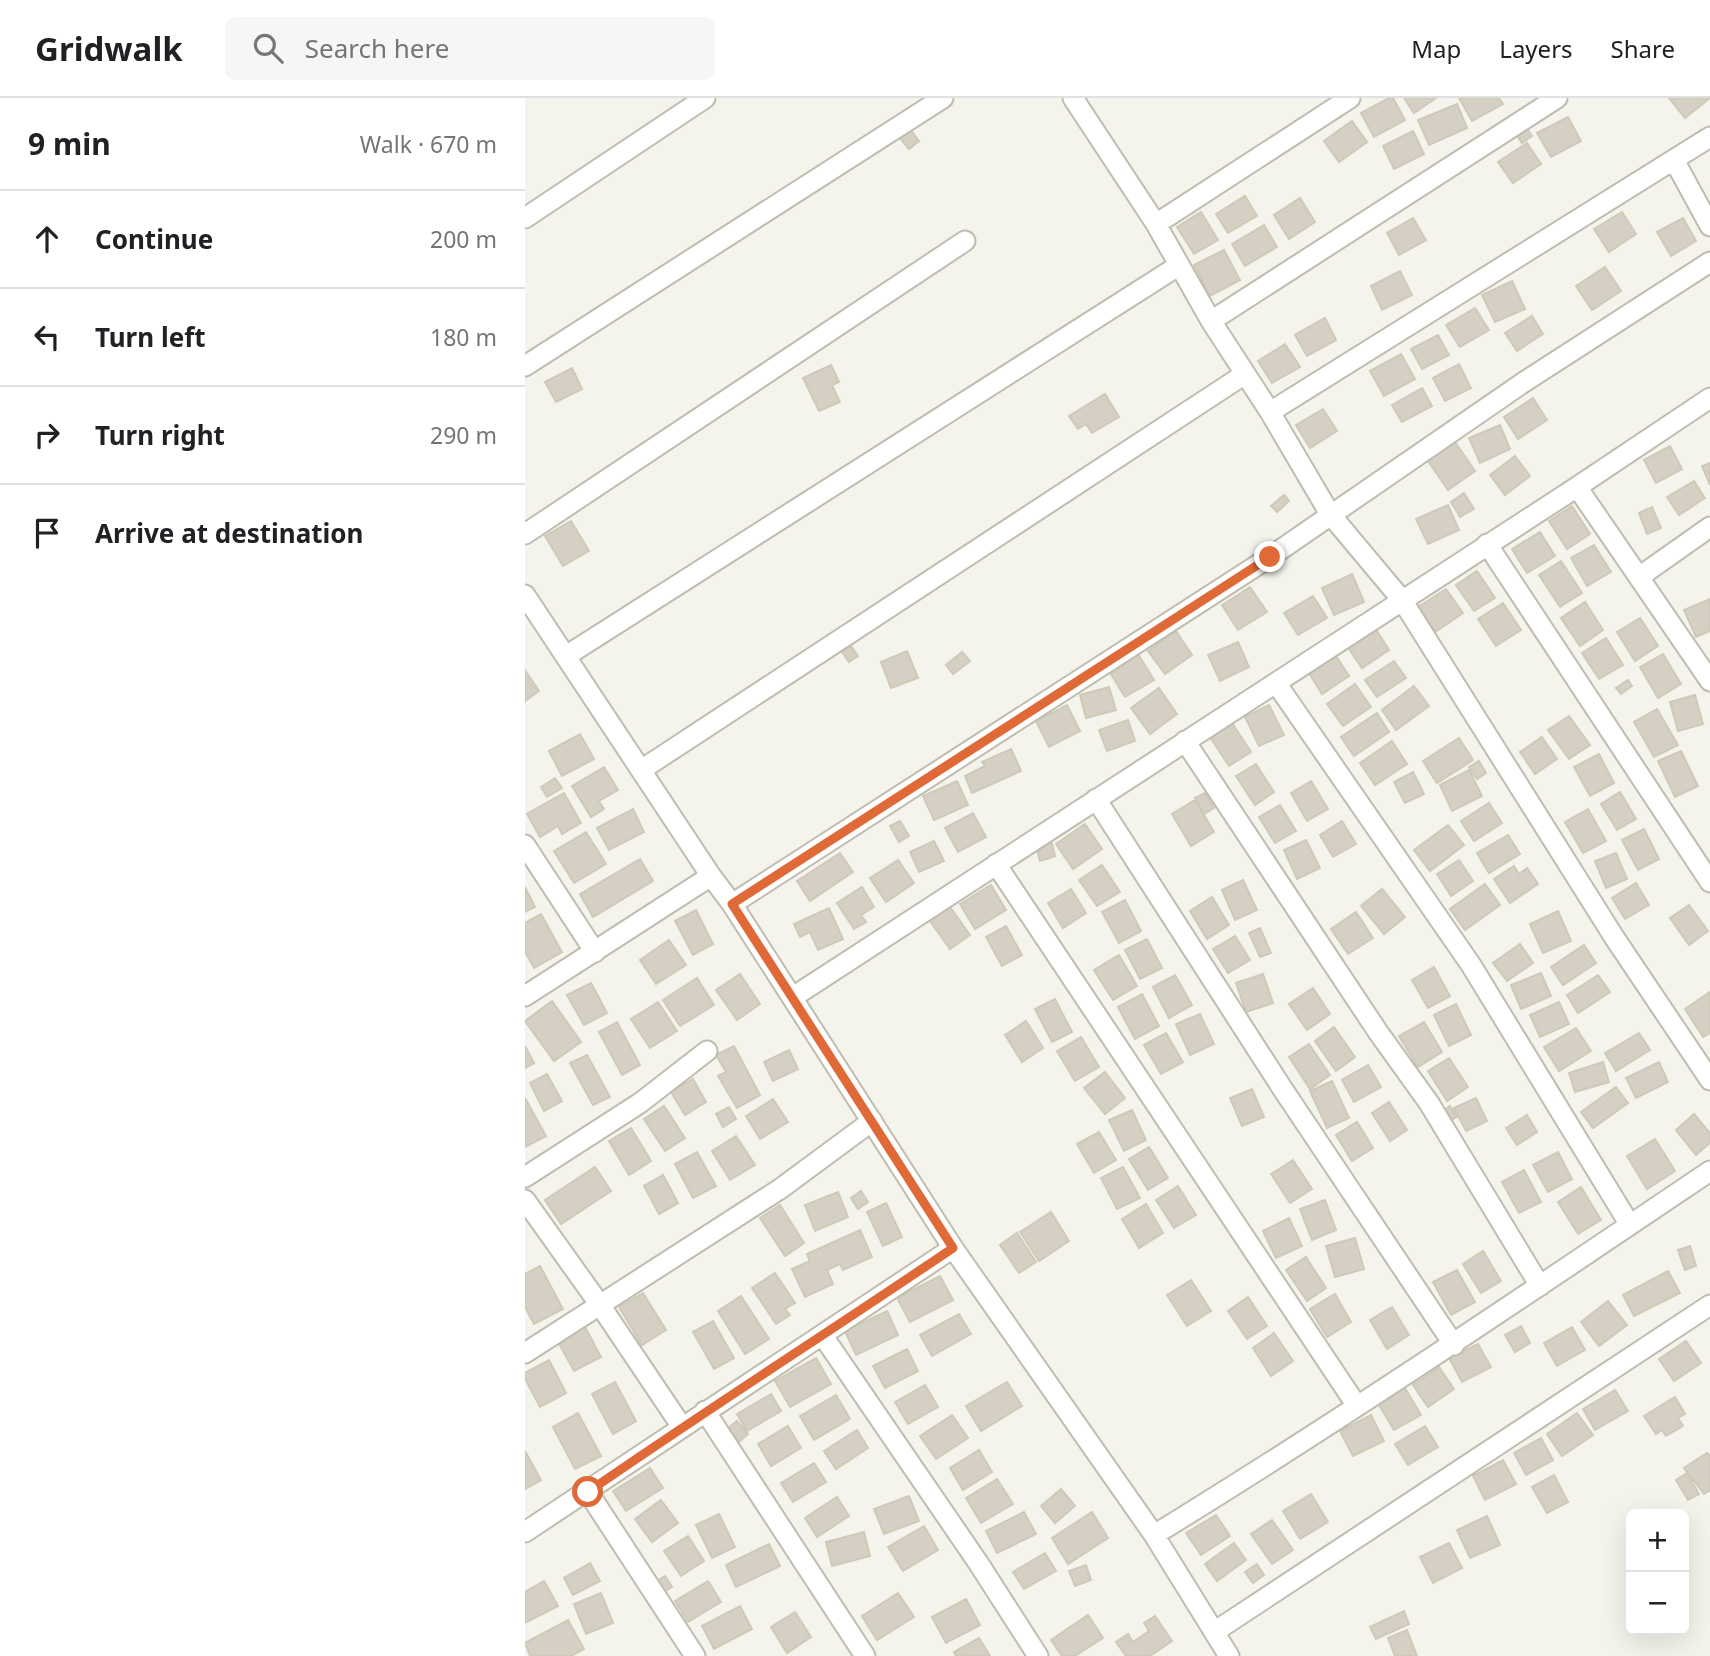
<!DOCTYPE html>
<meta charset="utf-8">
<style>
body{margin:0;font-family:"Noto Sans",sans-serif;background:#f6f6f6;color:#202124}
.controls{position:absolute;right:21px;bottom:21px;display:grid;overflow:hidden;border-radius:10px;box-shadow:0 7px 28px #0002}
.controls button{width:63px;height:63px;display:grid;place-items:center;padding:0;border:0;border-bottom:2px solid #e0e0e0;background:#fff;color:#202124;font:35px sans-serif}
.stop{position:absolute;width:21px;height:21px;margin:-16px;border:5px solid #e06a37;border-radius:50%;background:#fff}
.stop.end{background:#e06a37;border-color:#fff;box-shadow:0 2px 7px #0008}
.list{margin:0;padding:0;list-style:none}
h2{display:flex;justify-content:space-between;align-items:center;height:91px;margin:0;padding:0 28px;font-size:30px}
h2 small{font-size:23px;font-weight:400;color:#757577}
.list li{display:grid;grid-template-columns:46px 1fr auto;gap:21px;align-items:center;box-sizing:border-box;height:98px;padding:0 28px;border-top:2px solid #e0e0e0}
.list b{display:block;font-size:26px;white-space:nowrap}
.list em{font-size:23px;font-style:normal;color:#757577}
.icon{flex:none;width:38px;height:38px;fill:none;stroke:currentColor;stroke-width:2;stroke-linecap:round;stroke-linejoin:round}
.map{position:relative;flex:none;width:1185px;height:1558px;overflow:hidden}
header{display:flex;align-items:center;gap:42px;box-sizing:border-box;height:98px;padding:0 35px;background:#fff;border-bottom:2px solid #e0e0e0}
header strong{font-size:33px}
nav{display:flex;gap:38px;margin-inline-start:auto;font-size:24px}
.search{width:490px;height:63px;background:#f6f6f6;display:flex;align-items:center;gap:18px;box-sizing:border-box;padding:0 24px;border-radius:10px;color:#757577;font-size:26px}
main{display:flex}
aside{flex:1;background:#fff}
.map>svg:first-child{display:block}
.building{fill:#d5d0c3;stroke:#cfc9b7;stroke-width:2}
.lines{fill:none;stroke-linecap:round;stroke-linejoin:round}
.minor-casing{stroke:#bfbcb0;stroke-width:23}
.minor{stroke:#fff;stroke-width:19}
.route{stroke:#e06a37;stroke-width:9}
</style>
<header>
<strong>Gridwalk</strong>
<div class="search"><svg class="icon" aria-label="search" viewBox="0 0 24 24"><circle cx="10" cy="10" r="6"/><path d="M15 15l6 6"/></svg>Search here</div>
<nav><a>Map</a><a>Layers</a><a>Share</a></nav>
</header>
<main>
<aside>
<h2>9 min<small>Walk · 670 m</small></h2>
<ul class="list">
<li><svg class="icon" aria-label="ahead" viewBox="0 0 24 24"><path d="M12 20V5M6 11l6-6 6 6"/></svg><div><b>Continue</b></div><em>200 m</em></li>
<li><svg class="icon" aria-label="left" viewBox="0 0 24 24"><path d="M17 20v-9H6M10 6l-5 5 5 5"/></svg><div><b>Turn left</b></div><em>180 m</em></li>
<li><svg class="icon" aria-label="right" viewBox="0 0 24 24"><path d="M7 20v-9h11M14 6l5 5-5 5"/></svg><div><b>Turn right</b></div><em>290 m</em></li>
<li><svg class="icon" aria-label="arrive" viewBox="0 0 24 24"><path d="M6 21V4h12l-3 4 3 4H6"/></svg><div><b>Arrive at destination</b></div></li>
</ul>
</aside>
<div class="map">
<svg width="1185" height="1558" viewBox="0 0 1185 1558">
<rect width="100%" height="100%" fill="#f4f3ec"/>
<path class="building" d="M864,0H868L880,22L849,39L836,15Z
M879,0H911L889,15Z
M934,0H974L978,6L947,23Z
M1144,0H1185L1160,20Z
M932,6L942,30L904,47L893,22Z
M1043,19L1056,43L1026,59L1012,35Z
M827,23L842,44L814,64L799,43Z
M1001,29L1007,38L997,45L991,36Z
M385,31L394,43L384,51L374,39Z
M888,33L899,56L869,71L858,48Z
M1002,45L1016,66L988,85L973,64Z
M720,98L732,118L703,135L691,116Z
M775,100L790,124L764,141L749,117Z
M676,114L693,142L669,156L652,129Z
M1097,114L1111,136L1084,154L1069,131Z
M888,120L901,142L874,157L862,135Z
M1158,120L1171,143L1146,158L1132,134Z
M739,127L752,149L720,168L707,146Z
M699,152L715,182L685,198L669,167Z
M1080,169L1096,193L1067,212L1051,188Z
M875,173L887,197L857,212L846,188Z
M987,183L1000,211L970,224L957,197Z
M950,210L964,232L935,249L921,227Z
M1007,218L1018,236L992,253L980,235Z
M800,220L811,242L782,258L770,237Z
M913,237L924,257L897,271L886,251Z
M760,246L775,269L747,285L733,263Z
M876,256L890,281L859,298L845,273Z
M934,266L946,290L920,303L908,280Z
M306,267L314,284L307,287L315,304L294,313L278,280Z
M47,270L57,291L31,304L20,284Z
M897,290L907,308L877,324L867,307Z
M580,296L594,319L567,335L561,326L553,331L544,318Z
M1008,300L1022,322L993,341L979,319Z
M798,311L812,333L785,350L771,327Z
M975,327L985,351L955,365L944,340Z
M930,344L950,373L923,392L903,363Z
M1145,348L1157,371L1131,385L1119,362Z
M990,358L1005,378L980,397L965,377Z
M1185,365V387L1177,368Z
M1169,383L1180,400L1154,417L1142,399Z
M939,395L949,411L935,419L926,404Z
M759,397L764,403L752,414L746,408Z
M923,407L934,432L903,446L891,421Z
M1047,408L1065,436L1042,451L1024,423Z
M1127,409L1136,430L1122,436L1114,415Z
M46,423L64,453L38,468L20,438Z
M1015,434L1030,458L1002,475L987,451Z
M1069,447L1086,474L1062,488L1046,460Z
M1036,463L1057,495L1035,509L1014,477Z
M952,473L970,500L949,513L931,487Z
M827,476L839,504L809,517L797,490Z
M725,489L742,514L713,532L697,507Z
M921,491L938,515L910,534L893,509Z
M788,498L802,520L773,537L759,515Z
M1185,501V533L1171,539L1159,512Z
M1060,504L1078,532L1055,548L1036,520Z
M978,505L996,532L971,548L953,521Z
M1115,520L1133,548L1110,563L1092,534Z
M850,530L864,552L837,570L822,548Z
M651,533L667,557L640,576L623,553Z
M1081,540L1098,567L1074,581L1057,555Z
M713,544L724,569L695,583L683,557Z
M326,548L333,558L324,564L317,554Z
M382,553L393,580L366,590L356,564Z
M611,553L629,582L600,599L586,576L598,569L594,563Z
M437,554L445,563L428,576L421,567Z
M1138,556L1156,586L1133,600L1115,569Z
M811,558L824,578L797,596L784,575Z
M869,563L881,580L852,599L840,582Z
M0,572L14,593L0,603Z
M1103,582L1107,588L1096,596L1091,590Z
M830,586L846,609L818,628L802,606Z
M889,588L904,608L871,632L857,612Z
M584,589L591,612L561,620L555,597Z
M634,590L652,616L625,636L606,610Z
M1170,597L1178,626L1153,633L1145,604Z
M542,607L555,633L524,649L511,623Z
M744,607L759,637L734,648L720,619Z
M1132,611L1153,647L1129,659L1109,624Z
M852,615L864,634L829,658L816,639Z
M1044,618L1065,647L1044,661L1023,632Z
M603,622L610,643L582,653L574,632Z
M707,625L726,654L704,668L685,639Z
M55,636L69,661L37,678L24,653Z
M1017,639L1032,661L1010,676L995,654Z
M934,640L948,662L912,685L898,663Z
M867,643L882,666L850,687L835,665Z
M486,651L496,673L447,695L440,678L460,668L457,664Z
M1156,653L1173,688L1150,699L1133,663Z
M1074,656L1089,685L1065,698L1049,669Z
M954,663L961,675L952,681L944,669Z
M731,666L749,694L730,707L711,678Z
M79,669L93,692L74,703L79,711L66,719L47,688Z
M944,672L957,698L927,713L915,687Z
M888,674L899,696L880,705L869,684Z
M30,680L37,690L22,699L16,689Z
M432,683L443,707L409,722L398,698Z
M786,683L803,711L782,723L766,695Z
M1095,694L1111,721L1092,732L1076,706Z
M39,695L56,725L37,736L33,728L15,739L2,716Z
M680,695L689,710L679,716L670,700Z
M670,702L689,734L666,748L647,716Z
M964,705L977,725L949,743L936,723Z
M755,707L771,733L750,745L734,719Z
M108,711L119,734L84,752L72,730Z
M1063,711L1081,743L1058,755L1040,724Z
M448,715L461,739L433,754L420,730Z
M375,723L384,738L374,744L365,728Z
M817,723L831,746L808,759L795,737Z
M560,726L577,751L548,771L531,746Z
M923,727L939,747L905,773L889,752Z
M1119,731L1134,761L1113,772L1097,742Z
M61,734L81,766L49,785L29,753Z
M983,737L995,756L964,775L952,755Z
M526,742L530,758L515,763L511,747Z
M781,742L795,770L772,781L759,752Z
M409,743L419,763L394,774L385,754Z
M315,755L328,774L285,803L272,783Z
M1091,755L1102,781L1081,790L1070,763Z
M115,761L128,783L68,819L55,796Z
M373,762L389,785L361,804L345,780Z
M934,762L948,783L926,798L912,776Z
M577,767L595,794L572,808L554,782Z
M989,768L994,776L1002,770L1013,786L985,805L969,781Z
M718,782L732,812L710,822L697,792Z
M1111,785L1124,807L1100,821L1087,800Z
M960,786L975,807L940,832L925,811Z
M466,787L481,812L450,831L435,806Z
M0,789L10,809L0,814Z
M337,789L349,809L336,817L341,824L329,831L312,805Z
M546,791L561,815L538,830L523,805Z
M857,791L880,819L859,836L836,808Z
M687,799L704,827L682,841L665,813Z
M600,802L616,833L594,845L577,814Z
M1164,807L1183,833L1164,847L1145,820Z
M425,809L445,837L425,851L405,823Z
M304,810L318,841L293,852L285,834L275,839L269,826Z
M171,812L188,846L168,857L150,823Z
M1033,813L1046,843L1018,855L1005,826Z
M831,814L848,840L823,856L806,831Z
M16,816L37,854L9,870L0,854V825Z
M481,828L497,857L477,868L461,839Z
M735,830L746,855L735,859L724,835Z
M710,838L725,862L703,875L688,851Z
M622,841L637,870L615,881L600,852Z
M144,842L161,867L131,886L115,862Z
M995,846L1008,865L982,883L968,865Z
M1059,847L1071,865L1038,887L1026,869Z
M594,857L612,888L588,902L569,872Z
M909,869L925,898L903,910L887,882Z
M1016,875L1026,898L996,911L986,887Z
M215,876L235,906L212,922L191,892Z
M738,876L748,905L721,914L711,885Z
M650,877L667,907L644,920L628,889Z
M1073,877L1085,894L1053,915L1042,897Z
M172,880L189,907L155,928L138,902Z
M66,885L82,915L59,927L42,897Z
M788,890L805,916L782,932L764,906Z
M1185,894V935L1178,939L1160,911Z
M617,896L634,928L610,941L593,909Z
M530,901L547,934L527,944L510,911Z
M27,903L56,944L29,963L0,923Z
M133,904L152,933L125,950L106,921Z
M1034,904L1044,926L1015,939L1005,917Z
M931,906L946,937L924,948L909,917Z
M675,916L689,946L665,957L651,926Z
M501,923L518,950L497,964L480,937Z
M92,924L115,967L97,977L74,934Z
M899,924L917,954L893,969L874,938Z
M809,929L830,959L811,973L790,943Z
M1051,930L1066,953L1034,973L1019,949Z
M641,935L658,964L636,976L619,947Z
M1114,935L1125,952L1091,973L1080,955Z
M556,939L574,969L550,983L532,953Z
M784,946L805,977L785,991L764,959Z
M0,948L9,965L0,970Z
M209,948L235,997L212,1010L193,978L201,974L191,957Z
M264,952L273,971L248,983L239,964Z
M62,957L85,999L68,1007L45,965Z
M924,960L943,989L922,1003L903,973Z
M1078,964L1084,984L1050,994L1044,975Z
M1134,964L1143,984L1111,1000L1101,980Z
M843,967L856,989L829,1004L817,982Z
M580,974L600,1000L580,1016L559,990Z
M22,976L37,1003L19,1013L5,985Z
M168,981L181,1004L160,1017L146,994Z
M807,983L824,1020L802,1030L785,993Z
M1091,989L1103,1005L1068,1030L1056,1014Z
M727,991L739,1019L717,1028L705,1000Z
M0,1000L21,1038L0,1049Z
M951,1000L962,1023L941,1033L929,1010Z
M248,1001L263,1024L235,1041L221,1018Z
M864,1004L882,1032L865,1043L847,1015Z
M139,1008L160,1040L140,1053L119,1021Z
M925,1008L932,1019L921,1025L915,1015Z
M204,1009L211,1021L198,1029L191,1016Z
M607,1012L621,1042L599,1053L584,1022Z
M1169,1016L1185,1035V1045L1171,1057L1151,1032Z
M1002,1017L1012,1034L992,1047L981,1030Z
M832,1024L848,1050L827,1063L811,1037Z
M106,1030L126,1063L104,1077L84,1043Z
M574,1034L591,1062L569,1075L552,1046Z
M211,1038L230,1067L205,1082L187,1053Z
M1130,1041L1150,1073L1122,1091L1102,1058Z
M624,1049L643,1080L623,1092L604,1061Z
M172,1054L191,1088L168,1100L150,1066Z
M1033,1054L1047,1081L1023,1094L1008,1067Z
M768,1062L787,1091L765,1105L746,1076Z
M70,1069L86,1093L36,1126L20,1102Z
M598,1069L615,1100L592,1111L576,1080Z
M999,1072L1016,1104L994,1115L977,1084Z
M138,1077L153,1105L134,1116L119,1088Z
M653,1088L671,1117L649,1130L631,1102Z
M1056,1089L1076,1122L1053,1136L1033,1104Z
M336,1093L343,1104L333,1111L326,1100Z
M313,1094L323,1119L290,1133L280,1107Z
M800,1102L811,1132L787,1142L775,1111Z
M361,1105L377,1139L358,1148L342,1114Z
M621,1106L638,1135L614,1150L597,1121Z
M255,1107L279,1145L260,1158L235,1120Z
M526,1114L544,1143L514,1163L495,1134Z
M764,1120L777,1148L751,1160L738,1133Z
M335,1132L347,1159L318,1172L315,1166L302,1172L308,1186L280,1199L267,1171L285,1163L282,1156Z
M492,1135L511,1164L494,1175L475,1147Z
M830,1140L839,1171L810,1179L801,1148Z
M1165,1148L1171,1168L1160,1172L1153,1152Z
M958,1153L976,1183L956,1195L938,1166Z
M781,1159L801,1190L782,1203L761,1172Z
M15,1168L38,1211L9,1226L0,1209V1176Z
M932,1172L950,1204L926,1217L908,1184Z
M1143,1173L1155,1195L1109,1218L1098,1197Z
M250,1175L270,1205L260,1211L265,1217L251,1226L227,1190Z
M415,1178L428,1202L385,1224L372,1200Z
M666,1182L686,1213L662,1228L642,1197Z
M118,1195L141,1232L117,1247L94,1209Z
M810,1196L826,1224L802,1239L785,1211Z
M216,1198L244,1241L220,1256L193,1213Z
M723,1199L742,1228L722,1241L703,1213Z
M1083,1203L1102,1227L1074,1248L1056,1224Z
M867,1209L884,1237L862,1251L845,1222Z
M362,1213L373,1237L331,1257L320,1233Z
M434,1216L446,1236L407,1258L395,1237Z
M188,1223L209,1260L189,1271L168,1234Z
M996,1228L1005,1245L990,1254L980,1237Z
M60,1229L76,1259L49,1273L33,1244Z
M1047,1229L1060,1252L1032,1268L1019,1245Z
M749,1235L768,1263L746,1278L728,1250Z
M1161,1243L1176,1265L1149,1283L1134,1261Z
M953,1246L966,1269L937,1284L924,1260Z
M382,1251L393,1273L360,1290L348,1268Z
M291,1260L306,1286L265,1309L250,1283Z
M24,1262L41,1295L15,1309L0,1281V1275Z
M914,1269L929,1291L903,1309L888,1287Z
M90,1284L111,1323L88,1336L67,1296Z
M482,1284L497,1308L456,1333L441,1308Z
M400,1287L413,1309L383,1326L370,1304Z
M878,1287L896,1317L869,1332L851,1302Z
M1090,1292L1103,1313L1070,1332L1058,1311Z
M246,1296L256,1313L222,1333L212,1316Z
M311,1297L325,1321L289,1342L275,1318Z
M1150,1299L1160,1316L1153,1320L1158,1328L1141,1338L1137,1332L1131,1336L1119,1318Z
M53,1315L76,1358L50,1371L28,1329Z
M1052,1315L1068,1337L1037,1358L1022,1336Z
M427,1317L443,1340L411,1361L395,1338Z
M846,1317L859,1343L828,1358L815,1333Z
M212,1323L223,1336L214,1344L203,1330Z
M263,1328L276,1350L246,1368L233,1346Z
M900,1328L913,1349L883,1367L870,1346Z
M332,1332L343,1350L311,1371L299,1353Z
M1016,1340L1028,1362L1001,1377L989,1355Z
M454,1352L467,1374L438,1392L425,1370Z
M0,1353L16,1382L0,1391Z
M1182,1355L1185,1358V1392L1179,1396L1159,1370Z
M978,1362L991,1386L960,1402L948,1378Z
M289,1365L301,1384L268,1404L256,1385Z
M125,1370L138,1390L101,1413L88,1393Z
M1162,1375L1174,1396L1163,1402L1151,1382Z
M1029,1377L1043,1404L1022,1415L1007,1389Z
M472,1381L488,1406L456,1425L441,1400Z
M536,1391L550,1408L530,1425L516,1408Z
M786,1396L803,1424L775,1441L758,1413Z
M384,1398L394,1423L359,1436L349,1411Z
M312,1399L324,1418L292,1439L280,1420Z
M136,1402L153,1425L127,1444L110,1421Z
M499,1414L511,1436L472,1455L461,1433Z
M567,1414L583,1440L543,1466L527,1440Z
M194,1416L210,1449L187,1460L171,1427Z
M691,1417L705,1438L676,1457L661,1435Z
M962,1418L975,1447L945,1460L932,1432Z
M747,1422L768,1452L747,1466L726,1436Z
M399,1428L413,1452L378,1473L363,1449Z
M339,1434L345,1458L307,1468L301,1444Z
M163,1438L179,1463L156,1478L139,1453Z
M709,1445L721,1462L692,1483L680,1466Z
M924,1445L937,1470L908,1485L895,1459Z
M244,1446L255,1468L211,1489L201,1467Z
M520,1455L531,1473L499,1491L488,1474Z
M65,1465L75,1483L48,1497L39,1480Z
M732,1466L739,1477L728,1485L720,1474Z
M561,1467L566,1482L550,1488L544,1473Z
M140,1478L147,1489L137,1495L130,1484Z
M19,1483L33,1508L0,1525V1494Z
M183,1483L196,1504L163,1524L150,1503Z
M76,1495L88,1525L61,1536L49,1506Z
M373,1495L389,1519L352,1542L337,1518Z
M441,1501L455,1527L421,1545L407,1519Z
M215,1508L227,1531L189,1551L177,1528Z
M879,1513L884,1526L851,1541L845,1529Z
M270,1514L286,1539L262,1555L246,1529Z
M563,1517L578,1540L550,1558H537L526,1542Z
M630,1518L647,1543L625,1558H601L591,1544L603,1536L608,1544L624,1533L619,1525Z
M43,1522L59,1551L46,1558H5L0,1545Z
M882,1532L892,1558H870L863,1540Z
M454,1540L465,1558H431L429,1554Z"/>
<g class="lines">
<defs>
<path id="minor" d="M548,0L631,126L686,223L745,314L805,416L877,502L1089,839L1185,982
M1149,62L1185,128
M0,120L180,0
M631,126L825,0
M686,223L1032,0
M0,268L418,0
M745,314L1185,39
M1052,389L1185,583
M0,436L440,143
M962,446L1185,784
M1114,479L1185,429
M0,497L186,778L207,806L428,1150L629,1437L704,1558
M41,558L653,168
M751,585L946,867L1105,1127
M660,643L853,934L904,1005L1015,1188
M116,672L720,276
M571,701L757,990L929,1247
M0,747L70,854
M471,766L832,1308
M207,806L745,459L999,284L1185,164
M0,898L186,778
M268,899L1052,389L1185,300
M0,1079L115,1005L182,953
M0,1102L75,1207L157,1329
M298,1238L454,1466L513,1558
M0,1255L255,1091L347,1023
M180,1313L340,1558
M63,1394L170,1558
M0,1434L428,1150
M629,1437C818,1321 1001,1197 1185,1073
M689,1534L1185,1207"/>
</defs>
<use href="#minor" class="minor-casing"/>
<use href="#minor" class="minor"/>
</g>
<g class="lines">
<path class="route" d="M63,1394C183,1311 307,1232 428,1150L207,806L745,459"/>
</g>
</svg>
<div class="controls">
<button>+</button>
<button>−</button>
</div>
<div class="stop" style="left:63px;top:1394px"></div>
<div class="stop end" style="left:745px;top:459px"></div>
</div>
</main>
